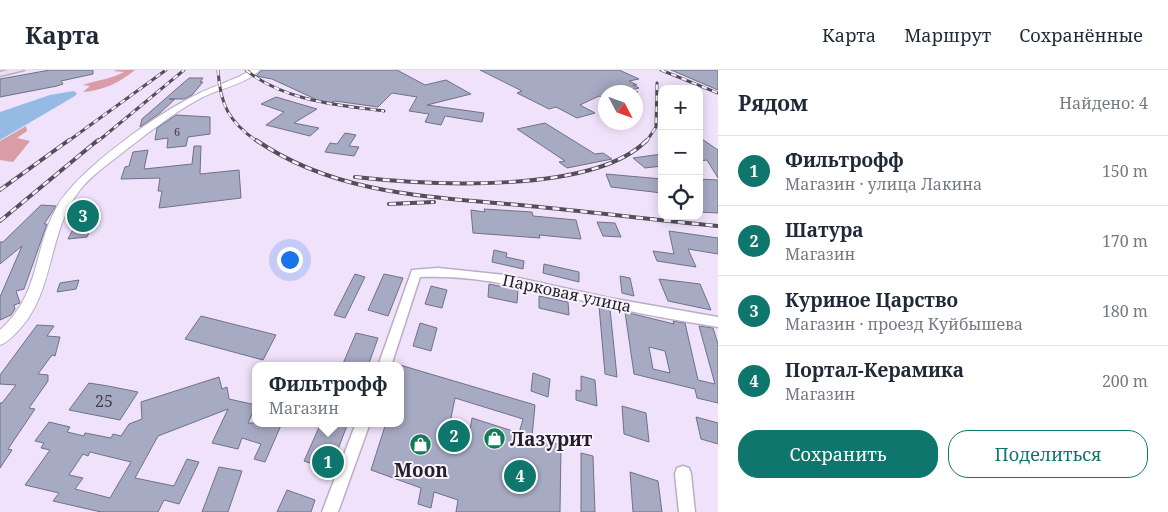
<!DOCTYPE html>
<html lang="ru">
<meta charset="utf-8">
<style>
body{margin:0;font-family:"Noto Serif",serif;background:#f2f2f3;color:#1f2937}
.controls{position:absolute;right:15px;top:15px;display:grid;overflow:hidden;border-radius:10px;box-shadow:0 2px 12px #0003}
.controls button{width:45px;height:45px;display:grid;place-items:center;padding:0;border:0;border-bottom:1px solid #e0e1e3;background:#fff;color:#1f2937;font:25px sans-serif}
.compass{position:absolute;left:598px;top:15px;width:45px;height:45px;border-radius:50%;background:#fff;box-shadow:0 2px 12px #0003;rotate:131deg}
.you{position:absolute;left:289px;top:189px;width:18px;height:18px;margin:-12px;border:4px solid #fff;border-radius:50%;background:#1a73e8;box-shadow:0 0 0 8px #1a73e833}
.badge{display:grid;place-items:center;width:32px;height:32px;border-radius:50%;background:#0f766e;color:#fff;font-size:16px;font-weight:700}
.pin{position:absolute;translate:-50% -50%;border:2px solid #fff;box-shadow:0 1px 5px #0006}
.popup{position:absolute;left:252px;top:292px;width:152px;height:65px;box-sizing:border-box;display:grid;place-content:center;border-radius:10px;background:#fff;filter:drop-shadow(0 1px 4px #0005);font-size:16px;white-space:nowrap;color:#747a83}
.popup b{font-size:19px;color:#1f2937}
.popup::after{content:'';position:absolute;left:50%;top:100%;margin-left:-10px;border:10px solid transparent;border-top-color:#fff}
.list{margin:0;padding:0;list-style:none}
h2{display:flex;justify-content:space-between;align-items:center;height:65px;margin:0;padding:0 20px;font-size:21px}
h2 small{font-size:16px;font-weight:400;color:#747a83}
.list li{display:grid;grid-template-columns:32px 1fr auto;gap:15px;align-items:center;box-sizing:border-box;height:70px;padding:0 20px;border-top:1px solid #e0e1e3}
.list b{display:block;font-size:19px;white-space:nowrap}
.list p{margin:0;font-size:16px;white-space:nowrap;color:#747a83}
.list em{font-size:16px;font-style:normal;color:#747a83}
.actions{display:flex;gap:10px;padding:15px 20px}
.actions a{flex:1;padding:11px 0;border:1px solid #0f766e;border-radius:20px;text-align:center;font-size:18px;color:#0f766e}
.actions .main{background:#0f766e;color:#fff}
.icon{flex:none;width:28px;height:28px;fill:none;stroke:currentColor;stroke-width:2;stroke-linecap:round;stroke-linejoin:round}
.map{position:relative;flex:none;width:718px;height:442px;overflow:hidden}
header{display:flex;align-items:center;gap:30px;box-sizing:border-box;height:70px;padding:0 25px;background:#fff;border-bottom:1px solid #e0e1e3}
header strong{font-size:24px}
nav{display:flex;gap:28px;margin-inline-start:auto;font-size:18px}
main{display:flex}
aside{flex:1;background:#fff}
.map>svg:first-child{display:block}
.forest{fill:#d89da6}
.water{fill:#95bae3}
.building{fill:#a7aac3;stroke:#6e7188;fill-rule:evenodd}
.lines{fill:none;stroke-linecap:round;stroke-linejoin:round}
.minor-casing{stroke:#baadc5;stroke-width:3}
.tertiary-casing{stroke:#baadc5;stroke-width:2}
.secondary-casing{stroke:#baadc5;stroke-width:3}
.minor{fill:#fff;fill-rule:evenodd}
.tertiary{fill:#fff;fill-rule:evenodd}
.secondary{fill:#f3daec;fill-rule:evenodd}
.rail-far1-casing{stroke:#554e5a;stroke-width:3}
.rail-casing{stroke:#554e5a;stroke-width:4}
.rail-far1{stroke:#f8f2fd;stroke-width:2;stroke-dasharray:5.5;stroke-linecap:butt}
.rail{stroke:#f8f2fd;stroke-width:2.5;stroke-dasharray:7;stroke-linecap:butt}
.labels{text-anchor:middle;stroke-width:4;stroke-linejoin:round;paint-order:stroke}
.far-number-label{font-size:11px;fill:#44414e}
.street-label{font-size:16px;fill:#231e27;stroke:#f8f2fd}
.near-number-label{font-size:16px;fill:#44414e}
.near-poi-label{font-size:19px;font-weight:bold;fill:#231e27;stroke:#f8f2fd;text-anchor:start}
</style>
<header>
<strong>Карта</strong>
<nav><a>Карта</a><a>Маршрут</a><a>Сохранённые</a></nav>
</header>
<main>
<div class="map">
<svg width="718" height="442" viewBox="0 0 718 442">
<rect width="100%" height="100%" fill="#efe2fa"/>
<path class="forest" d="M116,0H135C121,12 102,21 83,22L90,16L83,15C97,10 112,9 124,2L114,1Z
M26,56L27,61L17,68L30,71L13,92L0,90V71Z"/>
<path class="water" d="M73,21L77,23L75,26L0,70V42L50,25Z"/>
<path class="building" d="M50,0H93V4L61,11L63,14L57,16L0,27V9Z
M262,0H397L425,15L446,10L471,24L427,35L484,43L482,52L445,46L441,55L425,52L429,44L409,41L417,27L392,23L378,37L335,31L326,34L272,9L256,6Z
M480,0H619L639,9L629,11L637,15H633L639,18L631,20L638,22H606V29L599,26L580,35L595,43L577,48L556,37L549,39L517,23L522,21Z
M671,0H718V20Z
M189,8H203L200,12H203L192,25L184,29H169H175L160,43L140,57L142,49Z
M276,27L317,39L294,53L319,58L310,66L266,55L284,42L261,34Z
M176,45L210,47V64L188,67L186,76L167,78L168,68L155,70L157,58Z
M545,53L595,84L603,83L612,89L567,98L559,92L565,91L517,59Z
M345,63L356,65L349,76L359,77L354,86L325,82L330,73L337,74Z
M699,67L718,80V108L707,90L699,91Z
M194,76H201L200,104L239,100L241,128L159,138L162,121H158L160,108L121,109L125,97L129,96L133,82L148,80L144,99L192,94Z
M662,84V96L645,98L633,88Z
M606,104L662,109V123L611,117Z
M699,109L718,110V143L699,142Z
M41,135L56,136L44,154H47L24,219L16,221L20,233L14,235L15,239L11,245L0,250V227L22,176L0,194V172H3Z
M484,139L532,142L533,146L576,150L581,169L539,165L540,168L473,163L471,140L485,142Z
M99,140L87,167L68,169L82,142Z
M597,152L615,153L621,167L603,166Z
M669,161L718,168V184L688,179L696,197L657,191L653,181L674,184Z
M494,180L507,183L506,187L524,191L523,199L492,192Z
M544,194L579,202V212L543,203Z
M355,204L365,207L345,248L334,245Z
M384,204L403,208L388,246L368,240Z
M620,206L630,208L634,226L622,223Z
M659,209L700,214L711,240L668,231Z
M79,210L76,219L57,222L60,213Z
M489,214L518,220L517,233L488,227Z
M431,216L447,220L442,238L425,234Z
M539,226L568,232L569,245L539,238Z
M599,236L610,239L617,307L605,304Z
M625,242L674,254L673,251L685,253L698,310L715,314L699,256L713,258L718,274V333L697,328L695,319L634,304ZM649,277L665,281L670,303L653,299Z
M201,246L276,265L263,290L185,269Z
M420,253L437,258L431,281L413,276Z
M37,255L54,256L47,266L60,267L55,286L52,285L38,304L48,305V311L29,338L35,339L8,379L12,380L0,398V333H2L16,315L0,314V305Z
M356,263L378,268L368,296H342Z
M400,295L535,335L532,367L561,375L560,442H456L458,430L434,422L431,438L418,434L421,418L371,400L386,353H400ZM455,328L523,349L519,363L472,348L470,360L450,353Z
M533,303L550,309L548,327L531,321Z
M581,306L595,310L597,336L576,330V320L581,321Z
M219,307L222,319L227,317L229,329L256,335L248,353H282L265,392L254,389L261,374L242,368L238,379L212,373L228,339L158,366L135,408L174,416L187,389L199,392L179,434L164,430L158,442H101L53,431L59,423L25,415L50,380L41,378L44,373L35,371L49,352L70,357L67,362L84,366L85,363L111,368L113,364L121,366L129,354L142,349L141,332ZM90,382L131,392L110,428L75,419L83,408L69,405L83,384L88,386Z
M89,313L108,316L138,322L120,350L69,340Z
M622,336L646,343L649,372L624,364Z
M696,347L718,353V374L701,369Z
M321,353H348L330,400L304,391Z
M581,383L593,386L595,442H581Z
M219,397L242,401L228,442H202Z
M630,402L658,411L662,442H633Z
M287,420L315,430L311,442H277Z"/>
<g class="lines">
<defs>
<path id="minor" d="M438,198L505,205L609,228L718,247V257C676,250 635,243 594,233C536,221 480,204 420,207L391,296H378L412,200Z
M356,353H370L338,442H322Z
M683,396L689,398L691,404L695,442H679L675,404L677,398Z"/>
<path id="tertiary" d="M251,0H260C244,15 220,18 201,28C171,44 144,66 117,87C104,97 90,107 80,120C46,163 56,225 15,264C10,269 6,273 0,275V260C42,222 32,179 58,135C79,99 158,43 196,25C214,15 234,11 251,0Z"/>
<path id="secondary" d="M8,0H24L0,6V2Z"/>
</defs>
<use href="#minor" class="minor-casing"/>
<use href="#tertiary" class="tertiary-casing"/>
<use href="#secondary" class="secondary-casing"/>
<use href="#minor" class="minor"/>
<use href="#tertiary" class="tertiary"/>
<use href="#secondary" class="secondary"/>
<defs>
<path id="rail-far1" d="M218,0C220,35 229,52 258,72
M246,0C284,31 338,35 384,41
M661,0L718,23
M67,72L166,0
M97,72L184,0
M646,72L656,57L657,13"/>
<path id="rail" d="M256,70C337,126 436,127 529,136C592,142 655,150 718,156
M355,107C427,115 594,125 647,70
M0,120L69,70
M389,134L434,132
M0,151L98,70"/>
</defs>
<use href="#rail-far1" class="rail-far1-casing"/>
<use href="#rail" class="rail-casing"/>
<use href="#rail-far1" class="rail-far1"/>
<use href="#rail" class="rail"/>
</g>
<defs>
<symbol id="shop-disc" viewBox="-11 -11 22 22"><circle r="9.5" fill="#127c56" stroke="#f8f2fd"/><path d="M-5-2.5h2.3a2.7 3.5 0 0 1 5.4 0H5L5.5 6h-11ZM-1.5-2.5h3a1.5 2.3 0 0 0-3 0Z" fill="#fff"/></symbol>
</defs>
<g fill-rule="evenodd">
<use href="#shop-disc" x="482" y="356" width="25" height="25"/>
<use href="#shop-disc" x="408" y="362" width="25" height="25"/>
</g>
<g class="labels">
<g class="far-number-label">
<text x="177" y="66">6</text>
</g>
<g class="street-label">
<text transform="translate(567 223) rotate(12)" y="6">Парковая улица</text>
</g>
<g class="near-number-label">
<text x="104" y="337">25</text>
</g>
<g class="near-poi-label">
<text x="510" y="376">Лазурит</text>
<text x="421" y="407" text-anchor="middle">Moon</text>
</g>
</g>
</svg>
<div class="controls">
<button>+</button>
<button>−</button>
<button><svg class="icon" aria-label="locate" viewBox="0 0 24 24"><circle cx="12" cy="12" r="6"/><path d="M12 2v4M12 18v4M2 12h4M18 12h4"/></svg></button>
</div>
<svg class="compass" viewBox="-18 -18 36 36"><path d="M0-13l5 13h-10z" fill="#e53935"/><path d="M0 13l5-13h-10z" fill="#747a83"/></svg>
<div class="you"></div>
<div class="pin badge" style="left:328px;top:392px">1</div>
<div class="popup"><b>Фильтрофф</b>Магазин</div>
<div class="pin badge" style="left:454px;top:366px">2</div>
<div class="pin badge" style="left:83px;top:146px">3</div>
<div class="pin badge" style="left:520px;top:406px">4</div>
</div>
<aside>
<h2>Рядом<small>Найдено: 4</small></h2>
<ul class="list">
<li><span class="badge">1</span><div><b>Фильтрофф</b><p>Магазин · улица Лакина</p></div><em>150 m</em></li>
<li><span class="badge">2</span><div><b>Шатура</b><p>Магазин</p></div><em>170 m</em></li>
<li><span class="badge">3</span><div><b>Куриное Царство</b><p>Магазин · проезд Куйбышева</p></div><em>180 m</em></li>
<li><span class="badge">4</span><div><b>Портал-Керамика</b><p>Магазин</p></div><em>200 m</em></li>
</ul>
<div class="actions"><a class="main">Сохранить</a><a>Поделиться</a></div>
</aside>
</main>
